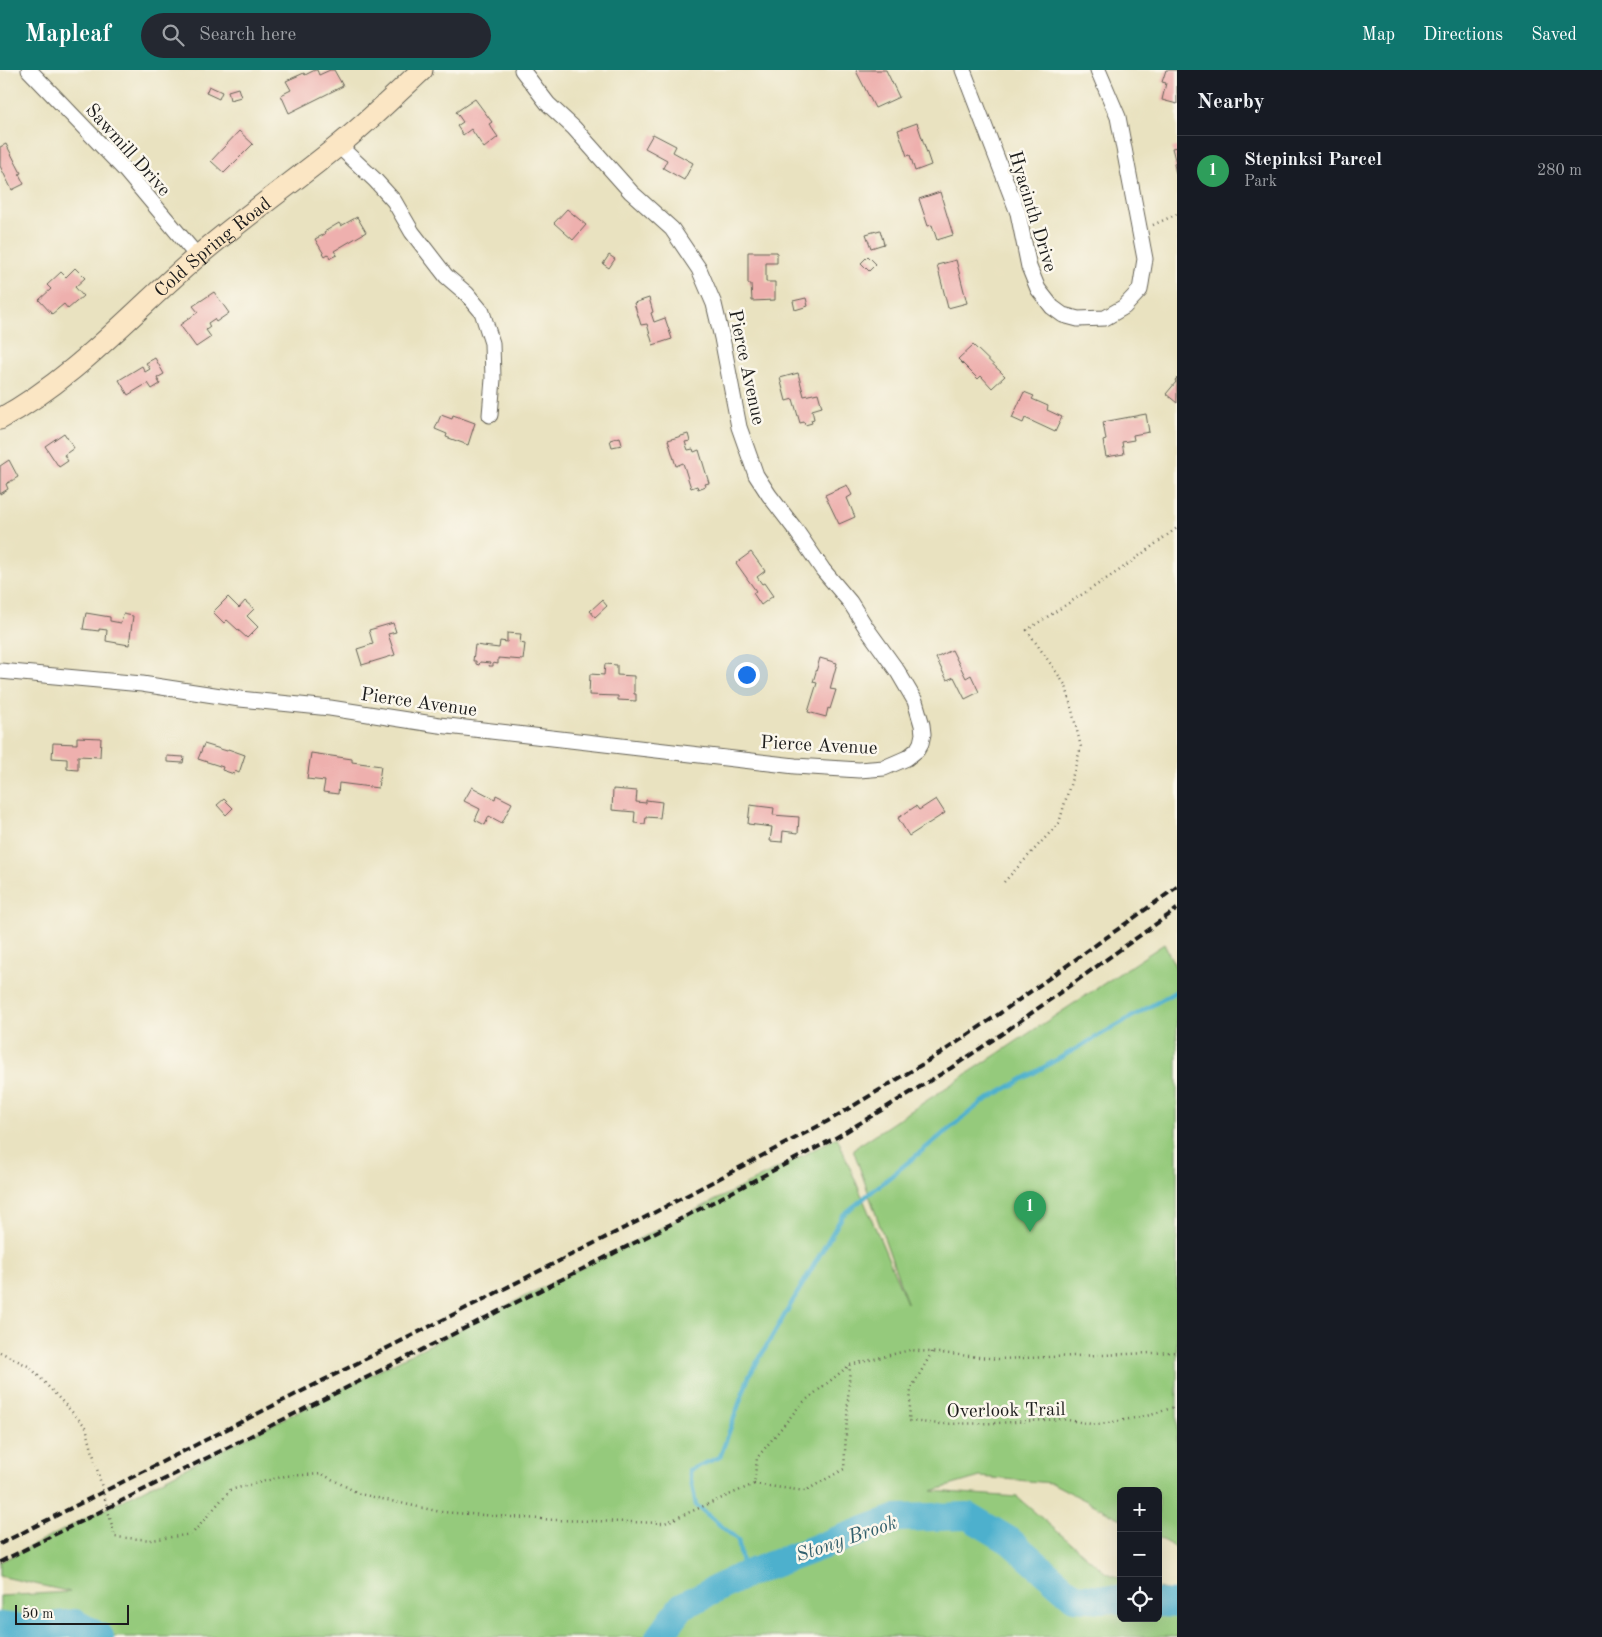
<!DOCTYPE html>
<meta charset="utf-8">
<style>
body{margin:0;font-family:"Old Standard TT",serif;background:#242831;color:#f1f3f6}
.controls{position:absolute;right:15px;bottom:15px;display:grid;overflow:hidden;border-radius:8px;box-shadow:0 5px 20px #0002}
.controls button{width:45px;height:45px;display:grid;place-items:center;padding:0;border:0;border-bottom:1px solid #363941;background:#171b24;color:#f1f3f6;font:25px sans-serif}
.scale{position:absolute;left:15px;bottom:12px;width:114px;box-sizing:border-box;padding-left:5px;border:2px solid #1c1c1c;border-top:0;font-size:14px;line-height:18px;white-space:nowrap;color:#1c1c1c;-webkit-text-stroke:4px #fbf7ec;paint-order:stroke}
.you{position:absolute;left:746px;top:604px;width:18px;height:18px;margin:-12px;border:4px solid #fff;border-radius:50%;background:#1a73e8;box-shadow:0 0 0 8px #1a73e833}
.badge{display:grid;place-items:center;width:32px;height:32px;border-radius:50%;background:#0f766e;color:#fff;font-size:16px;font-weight:700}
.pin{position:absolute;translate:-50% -41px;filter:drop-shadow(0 1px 2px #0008)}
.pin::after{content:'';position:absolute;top:26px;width:18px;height:15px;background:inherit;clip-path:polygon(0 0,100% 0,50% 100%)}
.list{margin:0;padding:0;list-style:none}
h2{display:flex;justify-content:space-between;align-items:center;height:65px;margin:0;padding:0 20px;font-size:21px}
h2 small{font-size:16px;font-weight:400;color:#9ea1a6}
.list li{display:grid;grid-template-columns:32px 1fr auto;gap:15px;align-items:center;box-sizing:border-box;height:70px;padding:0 20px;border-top:1px solid #363941}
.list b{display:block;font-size:19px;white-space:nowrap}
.list p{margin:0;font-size:16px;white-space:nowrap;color:#9ea1a6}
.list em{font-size:16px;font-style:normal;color:#9ea1a6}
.icon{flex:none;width:28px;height:28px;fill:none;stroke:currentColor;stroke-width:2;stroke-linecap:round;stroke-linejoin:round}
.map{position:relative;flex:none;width:1177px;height:1567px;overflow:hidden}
header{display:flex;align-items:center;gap:30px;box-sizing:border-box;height:70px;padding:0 25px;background:#0f766e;color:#fff}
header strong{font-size:24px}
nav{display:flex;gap:28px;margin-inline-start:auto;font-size:18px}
.search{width:350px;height:45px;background:#242831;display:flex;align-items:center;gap:12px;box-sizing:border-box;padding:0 18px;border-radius:28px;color:#9ea1a6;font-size:19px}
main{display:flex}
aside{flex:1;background:#171b24}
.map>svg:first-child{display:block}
.green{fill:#95ca7c;stroke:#58734c}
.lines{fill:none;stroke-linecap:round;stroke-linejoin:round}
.stream{stroke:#4eb0cd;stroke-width:4.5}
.river{stroke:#4eb0cd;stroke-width:28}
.building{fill:#eeb0ae}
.street-casing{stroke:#646155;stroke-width:17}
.secondary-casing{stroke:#646155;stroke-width:23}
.path{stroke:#646155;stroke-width:2.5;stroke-dasharray:1 4;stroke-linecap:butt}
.street{stroke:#fff;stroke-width:15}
.secondary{stroke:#fbe6c4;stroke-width:21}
.rail{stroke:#1c1c1c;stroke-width:4;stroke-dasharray:8 4;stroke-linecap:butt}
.labels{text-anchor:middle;stroke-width:5;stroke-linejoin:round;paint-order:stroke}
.street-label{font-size:19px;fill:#1c1c1c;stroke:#fbf7ec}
.water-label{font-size:20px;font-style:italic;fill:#325f6c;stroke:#fbf7ec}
</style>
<header>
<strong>Mapleaf</strong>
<div class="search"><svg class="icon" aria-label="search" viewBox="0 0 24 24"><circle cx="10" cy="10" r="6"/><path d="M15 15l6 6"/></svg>Search here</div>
<nav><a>Map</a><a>Directions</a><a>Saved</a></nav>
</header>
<main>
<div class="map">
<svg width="1177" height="1567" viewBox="0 0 1177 1567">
<rect width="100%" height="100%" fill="#fbf7ec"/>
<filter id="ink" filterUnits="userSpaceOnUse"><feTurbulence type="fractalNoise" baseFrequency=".02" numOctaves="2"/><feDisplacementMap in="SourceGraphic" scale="10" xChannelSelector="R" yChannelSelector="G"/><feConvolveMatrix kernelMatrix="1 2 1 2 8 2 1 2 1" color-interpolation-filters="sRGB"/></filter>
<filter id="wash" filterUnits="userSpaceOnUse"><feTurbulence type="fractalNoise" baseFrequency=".0096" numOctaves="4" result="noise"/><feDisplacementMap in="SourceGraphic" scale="20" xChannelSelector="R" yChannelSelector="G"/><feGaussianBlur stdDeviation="1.12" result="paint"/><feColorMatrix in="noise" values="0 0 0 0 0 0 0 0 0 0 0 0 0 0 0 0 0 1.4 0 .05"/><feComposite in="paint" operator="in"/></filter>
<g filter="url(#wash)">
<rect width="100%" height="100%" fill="#e9e2c0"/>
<path class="green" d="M1164,874L1177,900V1478L1158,1468V1421H1121V1449L1052,1413L980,1407L932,1421L1017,1427L1106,1503L1121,1508V1548H1158V1518L1177,1523V1567H0V1526L70,1522L0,1506V1492L785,1095L837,1067L907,1233L853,1079Z"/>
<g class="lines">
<path class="stream" d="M744,1505L738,1470L696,1435L689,1400L720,1387L749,1306L843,1145L981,1033L1177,921"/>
<path class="river" d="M1158,1533L1177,1534
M0,1556L28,1559L75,1553L100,1567
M659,1567L682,1536L744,1505L897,1448L968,1446L1010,1471L1074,1527L1121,1530"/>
</g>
<g id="blocks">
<path class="building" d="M315,0H317L319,5L330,0H334L343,16L289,43L281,25L291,20L286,11L304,3L305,5Z
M859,0H886L899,27L875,38L856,1Z
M1166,0H1177V34L1162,30L1166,13L1162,12Z
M209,16L222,22L219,29L206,23Z
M238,18L241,27L230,30L228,21Z
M475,29L492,52L489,54L498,67L484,78L471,59L463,65L457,56L463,52L456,42Z
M917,53L931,95L915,101L910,85L907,86L898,60Z
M239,61L253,74L224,103L211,91Z
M653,64L676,76L673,82L693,93L684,110L663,98L667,90L645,78Z
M6,74L21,103L19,104L24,114L12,120L0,96V77Z
M1177,77V104H1176L1174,94L1176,93L1172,78Z
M940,122L953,165L937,170L932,155L928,156L919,129Z
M567,139L586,155L573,170L554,153Z
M357,147L366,162L334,181L337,185L330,188L328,184L325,186L315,169L325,164L324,162L339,153L341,156Z
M880,160L884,174L871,178L866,164Z
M748,182H777V193H766V212H775V230L752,231L751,214H748Z
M609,185L615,189L609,198L603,194Z
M868,186L876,194L869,201L861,193Z
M956,190L967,233L948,238L937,195Z
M75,198L85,208L75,217L83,226L68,239L64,234L52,244L39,230L51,219L47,215L61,202L66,207Z
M214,222L229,243L216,252L214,249L208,253L210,257L206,260L211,267L196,277L180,255L198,242L193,236Z
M649,228L653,242L651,243L654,252L665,248L672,269L653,275L647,254L641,255L634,233Z
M806,228L808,236L795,240L793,231Z
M973,275L1005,306L992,318L981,306L978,309L958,289Z
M155,288L164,304L157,308L160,314L152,319L148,313L128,325L119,310L142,296L145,302L150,299L146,293Z
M798,303L804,326L818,323L822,337L812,340L814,349L811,350L812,353L805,355L804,352L800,353L793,329L786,331L780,308Z
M1177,308V333L1166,324L1176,312L1175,310Z
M1024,322L1034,326L1032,329L1048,336L1047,340L1062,347L1055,362L1025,348L1023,353L1012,348Z
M1146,344L1149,362L1133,365L1134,370L1122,372L1124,384L1106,387L1103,371L1106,370L1103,352Z
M441,345L452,349L453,345L475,353L468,375L446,367L447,364L435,359Z
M64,363L74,378L64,385L68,391L59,397L45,376Z
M688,364L690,371L685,372L688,380L693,379L694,382L699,380L709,413L705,414L706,416L698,419L697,416L691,418L683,393L676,396L668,370Z
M620,367L622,375L612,377L610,370Z
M9,390L18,407L6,414L8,419L0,424V396Z
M847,415L852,425L847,428L855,447L839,454L825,425Z
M751,482L765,501L757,507L762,514L764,513L773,526L761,535L753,523L756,521L736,493Z
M228,527L239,538L245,531L254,539L247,546L258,557L247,568L227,550L224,553L213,542Z
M602,530L607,536L595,547L590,541Z
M86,543L110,547V551L121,553L123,544L133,546L129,575L106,571L107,560L99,559V561L83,559Z
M393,553L396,562L388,564L395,585L362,595L357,579L373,574L369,560Z
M507,563L521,564L520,573L525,574L523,590L498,588V594L493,593V596H489L490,593L480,592L479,595L476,594V591H473L475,575L499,578L500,571L507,572Z
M952,580L966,608L971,605L979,622L965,629L954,607L947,610L936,588Z
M820,588L837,593L830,619L836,620L830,639L828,638L826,647L808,642L817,613L813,612Z
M605,594L617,595V605L634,606V624H636V631L618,630V626L589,625L590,604L604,605Z
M77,667L101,668L100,687L78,686V700L67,699V689L52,688L53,673L77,674Z
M204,674L227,681L228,679L245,685L239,703L235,701L234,704L222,700L223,697L198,689Z
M311,683L352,689V692L381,696L378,718L339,713L338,724L323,722L325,711L307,709Z
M167,686L184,687L183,693L167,692Z
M472,717L495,729L496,725L512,733L502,753L489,746L485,755L475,750L480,739L464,731Z
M613,719L637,721L636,732L646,733V730L662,732L660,748L646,747L645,754L634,753L635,742L612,740Z
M224,729L233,738L226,745L217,735Z
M936,729L945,743L909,766L898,748L916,736L919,740Z
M750,735L774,738L773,745L799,747L798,763L783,761L782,772L770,771L772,757L748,754Z"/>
</g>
</g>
<g filter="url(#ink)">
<use href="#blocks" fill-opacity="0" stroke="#646155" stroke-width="1"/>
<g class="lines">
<defs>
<path id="street" d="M29,0L125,100L198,187
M963,0L1018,143L1029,197L1038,219L1052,237L1063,245L1078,249L1105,248L1124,237L1140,220L1145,189L1118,47L1098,0
M339,76L375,110L394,131L412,162L446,206L467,224L482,242L492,273L493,309L490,345
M0,601L142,614L240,629L330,638L439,655L795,696L859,700L884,698L907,688L917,680L921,673L923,664L922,655L915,631L898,602L867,559L850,532L823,500L795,459L769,425L756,405L739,357L722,268L714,234L699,199L672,159L631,122L574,58L548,34L522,0"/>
<g id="secondary">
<path id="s1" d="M0,349C76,308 133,241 198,186C243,148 292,113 338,76C367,53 394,26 422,0"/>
</g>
</defs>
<use href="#street" class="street-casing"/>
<use href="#secondary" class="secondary-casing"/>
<path class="path" d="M1153,155L1177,144
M1004,812L1059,753L1081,677L1066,616L1027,560L1120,500L1177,458
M0,1282L30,1297L86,1357L115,1467L152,1470L192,1464L230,1420L285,1406L322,1404L360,1424L441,1442L555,1450L665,1453L754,1414L757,1388L801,1334L850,1295L910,1280L999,1289L1177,1282
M932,1282L911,1319L909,1351L941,1354L998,1353L1062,1349L1097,1355L1151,1345L1177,1336
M754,1414L805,1421L844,1399L850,1295"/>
<use href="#street" class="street"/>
<use href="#secondary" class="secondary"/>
<path class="rail" d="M0,1474L642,1149L828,1051L941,983L999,944L1177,817
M0,1492L650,1165L837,1067L951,998L1009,959L1177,839"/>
</g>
</g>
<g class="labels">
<g class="street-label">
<text transform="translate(129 79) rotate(48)" y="7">Sawmill Drive</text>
<text transform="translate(1034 141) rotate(73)" y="7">Hyacinth Drive</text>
<text dy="7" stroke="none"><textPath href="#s1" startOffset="274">Cold Spring Road</textPath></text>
<text transform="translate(748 297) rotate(78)" y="7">Pierce Avenue</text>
<text transform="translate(419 631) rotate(8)" y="7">Pierce Avenue</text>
<text transform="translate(819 674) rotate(3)" y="7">Pierce Avenue</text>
<text transform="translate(1006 1339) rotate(-1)" y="7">Overlook Trail</text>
</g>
<g class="water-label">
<text transform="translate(846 1468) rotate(-19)" y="7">Stony Brook</text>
</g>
</g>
</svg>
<div class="controls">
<button>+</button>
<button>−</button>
<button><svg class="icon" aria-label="locate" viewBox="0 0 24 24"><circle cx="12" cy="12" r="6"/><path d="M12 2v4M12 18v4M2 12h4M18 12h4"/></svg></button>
</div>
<div class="scale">50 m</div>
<div class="you"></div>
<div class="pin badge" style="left:1030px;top:1162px;background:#2e9e5b">1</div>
</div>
<aside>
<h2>Nearby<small></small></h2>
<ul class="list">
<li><span class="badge" style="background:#2e9e5b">1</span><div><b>Stepinksi Parcel</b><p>Park</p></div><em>280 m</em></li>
</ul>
</aside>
</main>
